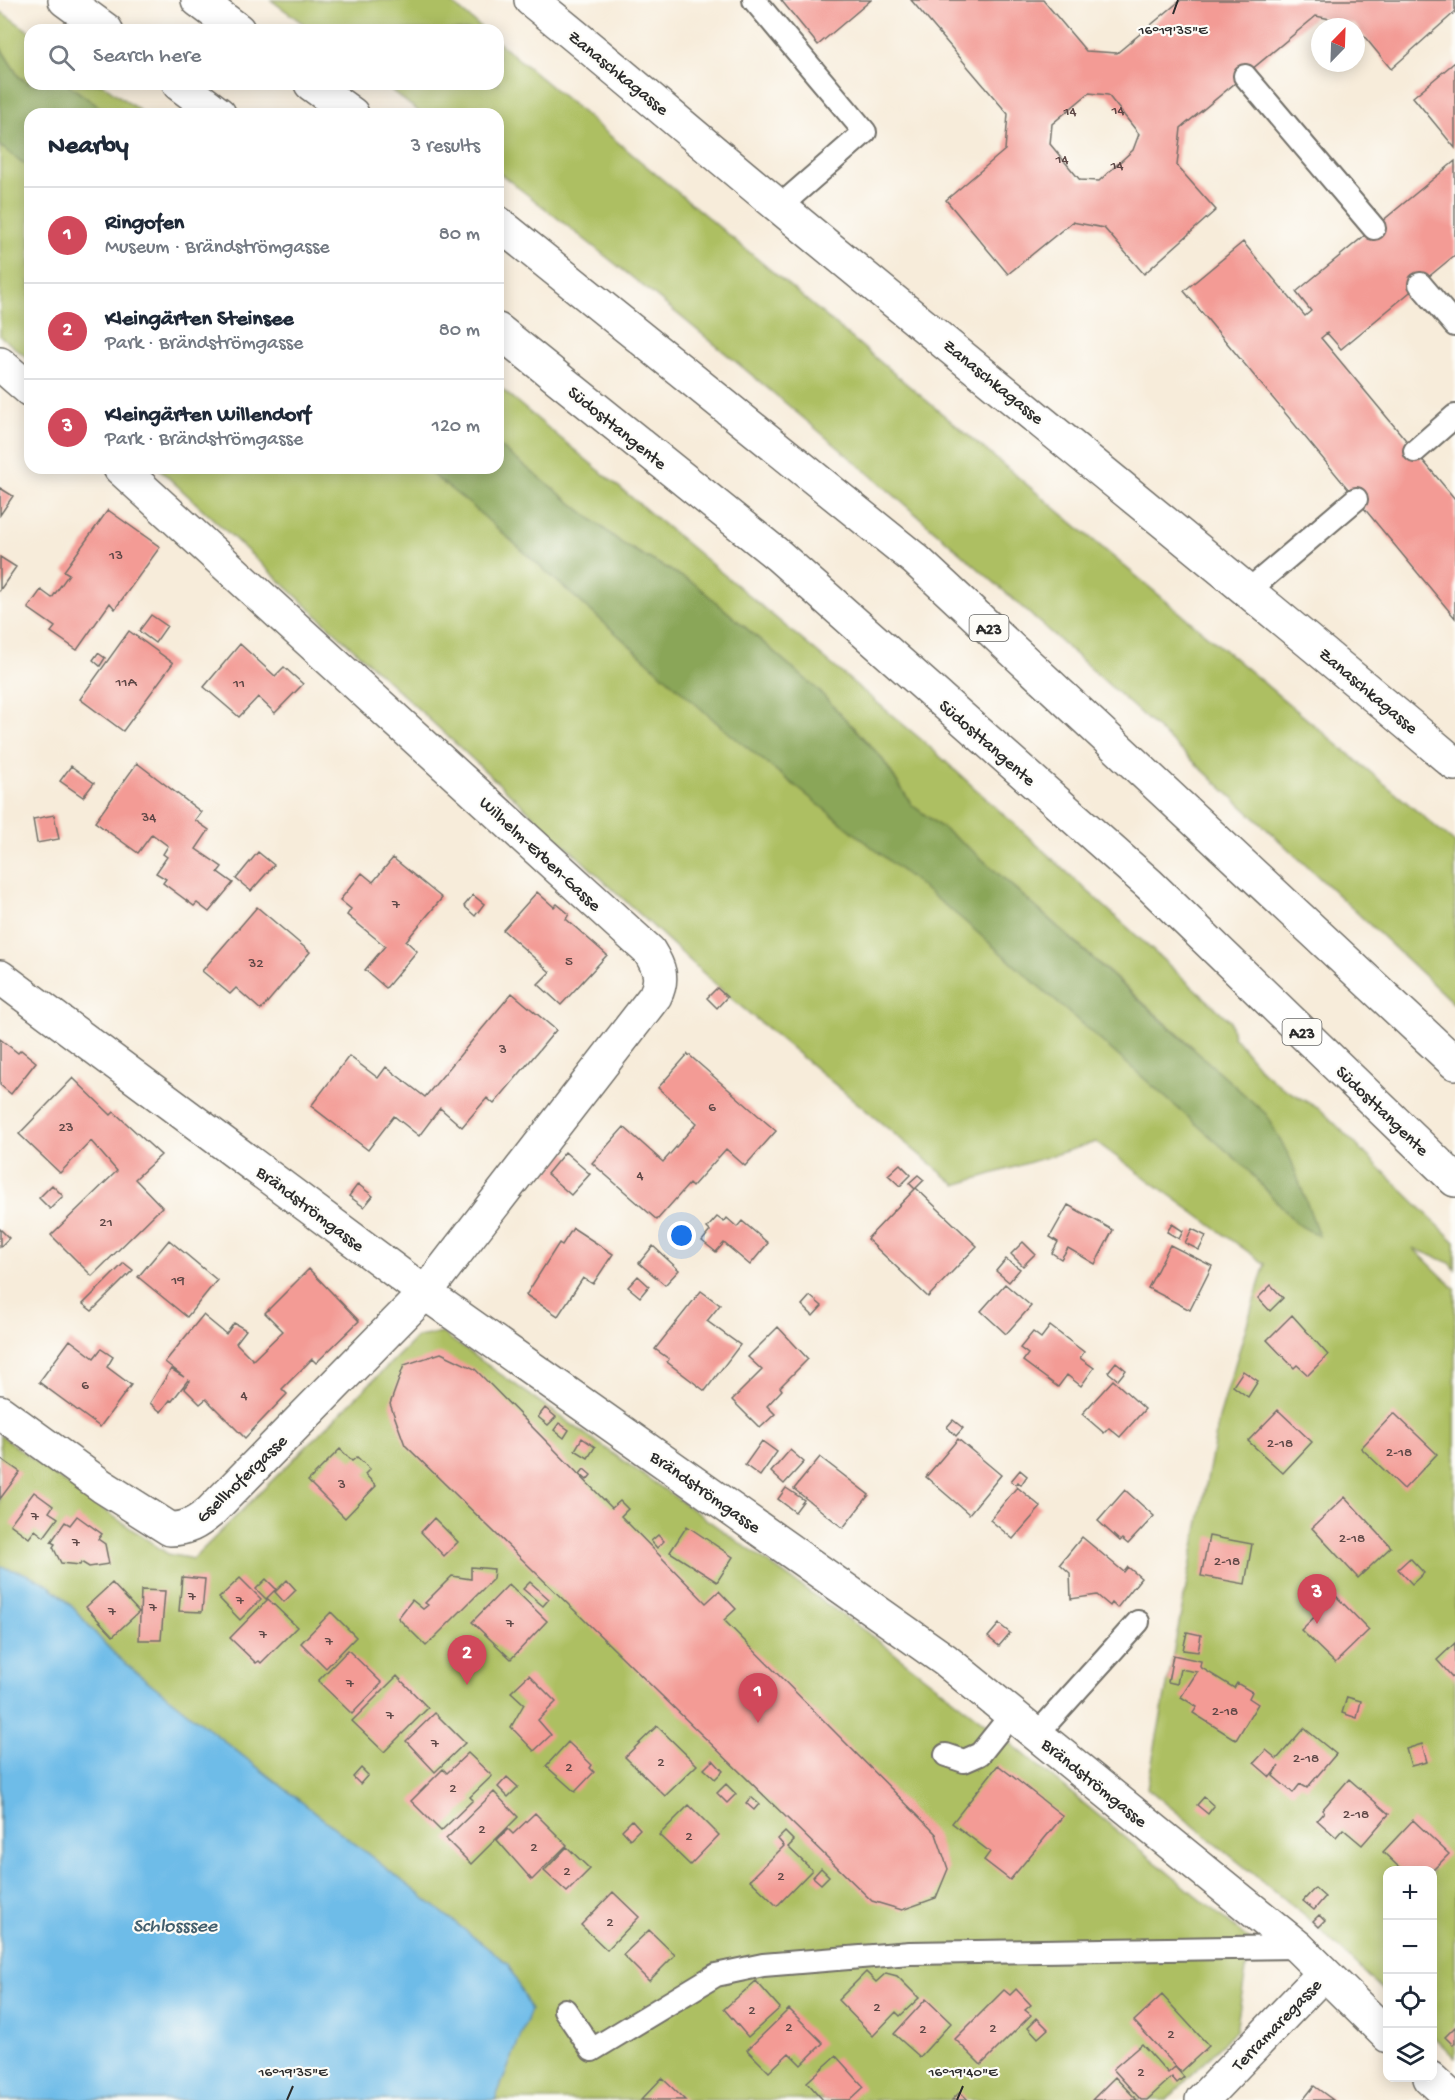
<!DOCTYPE html>
<meta charset="utf-8">
<style>
body{margin:0;font-family:"Gochi Hand",sans-serif;background:#f6f6f7;color:#1f2937}
.controls{position:absolute;right:18px;bottom:18px;display:grid;overflow:hidden;border-radius:12px;box-shadow:0 3px 15px #0003}
.controls button{width:54px;height:54px;display:grid;place-items:center;padding:0;border:0;border-bottom:2px solid #e0e1e3;background:#fff;color:#1f2937;font:30px sans-serif}
.compass{position:absolute;left:1311px;top:18px;width:54px;height:54px;border-radius:50%;background:#fff;box-shadow:0 3px 15px #0003;rotate:23deg}
.you{position:absolute;left:682px;top:1236px;width:21px;height:21px;margin:-15px;border:4px solid #fff;border-radius:50%;background:#1a73e8;box-shadow:0 0 0 9px #1a73e833}
.badge{display:grid;place-items:center;width:39px;height:39px;border-radius:50%;background:#d1495b;color:#fff;font-size:20px;font-weight:700}
.pin{position:absolute;translate:-50% -50px;filter:drop-shadow(0 2px 3px #0008)}
.pin::after{content:'';position:absolute;top:32px;width:21px;height:18px;background:inherit;clip-path:polygon(0 0,100% 0,50% 100%)}
.list{margin:0;padding:0;list-style:none}
h2{display:flex;justify-content:space-between;align-items:center;height:78px;margin:0;padding:0 24px;font-size:26px}
h2 small{font-size:20px;font-weight:400;color:#747a83}
.list li{display:grid;grid-template-columns:39px 1fr auto;gap:18px;align-items:center;box-sizing:border-box;height:96px;padding:0 24px;border-top:2px solid #e0e1e3}
.list b{display:block;font-size:22px;white-space:nowrap}
.list p{margin:0;font-size:20px;white-space:nowrap;color:#747a83}
.list em{font-size:20px;font-style:normal;color:#747a83}
.icon{flex:none;width:33px;height:33px;fill:none;stroke:currentColor;stroke-width:2;stroke-linecap:round;stroke-linejoin:round}
.map{position:relative;flex:none;width:1455px;height:2100px;overflow:hidden}
.search{position:absolute;background:#fff;box-shadow:0 3px 15px #0003;left:24px;top:24px;width:480px;height:66px;display:flex;align-items:center;gap:15px;box-sizing:border-box;padding:0 21px;border-radius:18px;color:#747a83;font-size:22px}
.panel{position:absolute;background:#fff;box-shadow:0 3px 15px #0003;left:24px;top:108px;width:480px;height:366px;border-radius:18px}
.map>svg:first-child{display:block}
.green{fill:#adbf62;stroke:#6c7546;stroke-width:1.5}
.forest{fill:#8aa658;stroke:#5a6842;stroke-width:1.5}
.water{fill:#6ebce8;stroke:#4c748a;stroke-width:1.5}
.building{fill:#f39b95;fill-rule:evenodd}
.lines{fill:none;stroke-linecap:round;stroke-linejoin:round}
.lane-casing{stroke:#726f68;stroke-width:26}
.street-casing{stroke:#726f68;stroke-width:36}
.highway-casing{stroke:#726f68;stroke-width:36}
.lane{stroke:#fff;stroke-width:22}
.street{stroke:#fff;stroke-width:33}
.highway{stroke:#fff;stroke-width:33}
.ticks{fill:none;stroke:#2b2b2b;stroke-width:2}
.labels{text-anchor:middle;stroke-width:4.5;stroke-linejoin:round;paint-order:stroke}
.number-label{font-size:15px;fill:#5d4746}
.shield{fill:#fdfcf7;stroke:#6a6a68;stroke-width:1.5}
.shield-label{font-size:16px;font-weight:bold;fill:#2b2b2b}
.street-label{font-size:18px;fill:#2b2b2b;stroke:#fdfcf7}
.water-label{font-size:20px;font-style:italic;fill:#425e6d;stroke:#fdfcf7}
.ticks-label{font-size:15px;text-anchor:middle;fill:#2b2b2b;stroke:#fdfcf7;stroke-width:4.5;stroke-linejoin:round;paint-order:stroke}
</style>
<div class="map">
<svg width="1455" height="2100" viewBox="0 0 1455 2100">
<rect width="100%" height="100%" fill="#fdfcf7"/>
<filter id="ink" filterUnits="userSpaceOnUse"><feTurbulence type="fractalNoise" baseFrequency=".0167" numOctaves="2"/><feDisplacementMap in="SourceGraphic" scale="12" xChannelSelector="R" yChannelSelector="G"/><feConvolveMatrix kernelMatrix="1 2 1 2 8 2 1 2 1" color-interpolation-filters="sRGB"/></filter>
<filter id="wash" filterUnits="userSpaceOnUse"><feTurbulence type="fractalNoise" baseFrequency=".008" numOctaves="4" result="noise"/><feDisplacementMap in="SourceGraphic" scale="24" xChannelSelector="R" yChannelSelector="G"/><feGaussianBlur stdDeviation="1.35" result="paint"/><feColorMatrix in="noise" values="0 0 0 0 0 0 0 0 0 0 0 0 0 0 0 0 0 1.4 0 .05"/><feComposite in="paint" operator="in"/></filter>
<g filter="url(#wash)">
<rect width="100%" height="100%" fill="#f7ecda"/>
<path class="green" d="M271,0H448L484,30H312Z
M0,11L30,32V83L19,77L0,47Z
M498,42L1455,843V1005C1148,715 834,430 498,172V114H422L383,84H498Z
M67,84H102L144,114H109Z
M0,130L30,151V360L0,336Z
M498,386L923,741L1230,1021L1233,1036L1261,1070L1283,1088L1321,1110L1455,1242V1269L1450,1263L1413,1248L1455,1289V2058L1433,2036L1432,1870H1388L1387,1994L1311,1921L1147,1788L1219,1418L1265,1264L1096,1142L956,1185L726,994L158,468H473L1194,1048L974,852L912,805L881,757L818,690L695,584L623,544L498,445Z
M442,1333L872,1636L1013,1745L1251,1941L1236,2030L1167,2100H0V1435L65,1483L168,1554L193,1559L417,1337Z"/>
<path class="forest" d="M0,47L19,77L30,84H67L109,114H30V168L0,146Z
M498,445L623,544L695,584L818,690L881,757L912,805L974,852L1266,1114L1291,1160L1319,1236L1297,1224L1245,1167L962,919L724,729L472,506L424,468H498Z"/>
<path class="water" d="M0,1567C69,1578 80,1627 126,1664C253,1765 381,1864 508,1964L531,2010L495,2100H0Z"/>
<g id="blocks">
<path class="building" d="M781,0H871L818,45Z
M911,0H1043L1086,51L1117,53L1181,0H1455V12L1391,69L1354,24L1316,16L1181,128L1177,166L1216,210L1144,274L1104,228L1072,222L1008,274L946,200L1005,150L1008,114ZM1089,93L1108,95L1139,134L1133,150L1099,181L1080,180L1050,144L1052,124Z
M1455,62V148L1413,97Z
M1455,161V255L1341,349L1327,333L1321,338L1455,499V618L1184,291L1243,242L1305,316L1311,311L1296,292Z
M0,488L13,496L0,515Z
M108,510L160,547L115,609L110,603L77,650L51,632L55,627L28,608L41,590L52,598L69,574L64,571Z
M0,557L16,567L0,590Z
M151,615L167,626L155,643L139,631Z
M129,631L173,663L123,731L80,699Z
M240,644L275,676L284,667L303,684L275,713L258,697L239,717L204,687Z
M98,653L105,658L100,666L93,660Z
M137,763L201,812L195,820L209,830L196,849L222,867L218,872L233,883L209,912L197,903L194,906L163,883L166,879L156,873L167,857L163,854L168,846L152,834L138,853L95,822Z
M71,766L94,783L83,797L60,781Z
M54,815L59,839L37,843L33,819Z
M258,852L274,865L251,891L236,879Z
M393,858L442,898L406,941L417,951L386,988L365,970L385,946L347,915L351,909L340,900L362,873L373,882Z
M537,892L554,907L557,904L569,914L566,919L607,955L561,1005L538,984L550,972L503,930Z
M473,895L484,904L475,916L464,906Z
M257,907L310,952L261,1010L236,988L230,994L202,971Z
M717,988L727,997L717,1008L707,998Z
M512,993L556,1030L494,1104L487,1098L462,1127L440,1108L419,1136L394,1116L368,1150L311,1106L349,1056L378,1078L386,1067L425,1097Z
M0,1039L18,1053L21,1050L36,1062L11,1094L0,1085Z
M688,1054L776,1131L745,1166L726,1149L692,1187L689,1184L657,1220L592,1163L624,1127L663,1162L697,1123L658,1088Z
M73,1078L111,1115L114,1112L161,1155L135,1179L162,1207L92,1276L51,1235L117,1171L91,1141L60,1173L19,1134Z
M565,1152L590,1174L571,1195L547,1174Z
M900,1164L911,1175L900,1186L888,1175Z
M918,1175L924,1180L916,1188L977,1246L928,1297L867,1239L915,1189L909,1183Z
M358,1184L373,1196L364,1207L349,1196Z
M52,1185L63,1196L50,1209L39,1198Z
M1068,1205L1113,1230L1095,1264L1068,1248L1061,1259L1052,1253L1058,1242L1050,1237Z
M717,1217L724,1222L727,1218L737,1227L742,1221L768,1243L750,1265L724,1243L716,1252L702,1241L710,1231L707,1228Z
M1172,1224L1183,1231L1179,1239L1167,1232Z
M573,1228L613,1254L593,1284L583,1278L558,1316L526,1295L559,1243L562,1245Z
M0,1229L9,1238L0,1247Z
M1192,1229L1206,1236L1199,1250L1185,1243Z
M169,1240L217,1280L187,1317L138,1277Z
M1023,1242L1035,1254L1023,1266L1011,1254Z
M1170,1245L1212,1266L1190,1310L1148,1288Z
M653,1246L679,1270L665,1285L639,1263Z
M1006,1259L1020,1269L1009,1282L996,1271Z
M124,1263L133,1270L92,1311L83,1304Z
M309,1269L359,1321L316,1363L312,1359L282,1389L287,1394L245,1438L206,1399L200,1404L184,1388L190,1381L188,1380L172,1401L170,1400L161,1412L150,1403L171,1369L184,1377L165,1362L203,1315L226,1334L234,1323L246,1330L236,1343L253,1360L283,1331L265,1313Z
M638,1276L649,1286L640,1297L628,1287Z
M1005,1284L1031,1306L1006,1334L981,1311Z
M1271,1285L1283,1298L1270,1311L1258,1298Z
M701,1291L720,1305L707,1321L740,1345L705,1391L667,1362L669,1359L655,1349Z
M810,1296L822,1306L813,1316L802,1305Z
M1292,1315L1328,1355L1308,1375L1297,1365L1294,1368L1267,1340Z
M1050,1326L1084,1352L1080,1358L1094,1368L1081,1386L1067,1375L1058,1387L1023,1361L1028,1354L1020,1348L1033,1332L1041,1338Z
M778,1327L808,1359L780,1387L782,1390L767,1406L775,1414L760,1428L732,1400L762,1370L748,1357Z
M70,1340L94,1358L101,1349L113,1357L107,1367L131,1385L100,1427L39,1382Z
M441,1353L475,1369L612,1508L620,1501L628,1509L621,1516L706,1603L719,1591L736,1609L724,1620L936,1834L948,1869L936,1898L902,1910L872,1901L405,1445L390,1404L404,1365Z
M1116,1362L1126,1370L1118,1380L1108,1372Z
M1243,1371L1258,1381L1248,1397L1233,1386Z
M1113,1380L1145,1409L1120,1437L1109,1428L1104,1433L1082,1414Z
M545,1408L556,1417L548,1425L538,1417Z
M1278,1410L1312,1442L1283,1473L1248,1441Z
M1394,1413L1437,1454L1404,1489L1361,1448Z
M953,1420L963,1428L956,1436L947,1427Z
M559,1423L569,1430L564,1438L554,1430Z
M582,1438L595,1447L588,1458L575,1450Z
M958,1439L1001,1475L969,1514L926,1477Z
M762,1441L777,1452L760,1476L745,1465Z
M340,1449L352,1461L357,1457L370,1469L365,1474L376,1486L345,1518L308,1481Z
M790,1450L804,1462L784,1484L771,1472Z
M820,1457L869,1495L843,1528L794,1489Z
M0,1458L20,1472L0,1499Z
M584,1469L591,1475L587,1480L580,1474Z
M1020,1470L1027,1476L1021,1485L1018,1482L1016,1485L1011,1481Z
M1017,1487L1041,1507L1013,1539L990,1520Z
M786,1488L804,1500L795,1512L778,1499Z
M1125,1490L1154,1516L1128,1544L1122,1539L1120,1541L1098,1521Z
M34,1492L53,1506L49,1512L58,1518L44,1537L35,1530L29,1538L10,1524Z
M1345,1497L1391,1547L1358,1578L1312,1528Z
M77,1516L102,1534L98,1539L105,1544L109,1564L89,1567L81,1562L80,1565L61,1563L53,1547L55,1544L51,1542L65,1522L70,1525Z
M434,1518L458,1542L444,1556L421,1532Z
M687,1526L733,1557L717,1582L670,1552Z
M658,1535L664,1541L657,1548L651,1541Z
M1209,1536L1252,1544L1245,1584L1201,1576Z
M1082,1537L1124,1572L1128,1567L1141,1578L1117,1608L1112,1603L1110,1606L1097,1595L1071,1599L1070,1573L1060,1564Z
M1410,1558L1424,1573L1412,1584L1398,1569Z
M471,1567L494,1569L493,1579L426,1646L398,1618L412,1600L423,1609L428,1605L425,1603L452,1576L471,1579Z
M182,1577L205,1579L202,1612L179,1611Z
M240,1578L261,1599L240,1620L219,1598Z
M266,1579L276,1589L266,1599L256,1589Z
M287,1580L296,1590L284,1602L275,1592Z
M530,1582L549,1599L543,1606L523,1589Z
M112,1583L139,1612L113,1636L86,1607Z
M509,1584L547,1621L511,1659L472,1622Z
M141,1590L165,1591L161,1640H139Z
M1336,1596L1369,1630L1335,1663L1301,1630Z
M268,1599L297,1627L261,1663L259,1661L256,1663L230,1638Z
M331,1612L356,1637L326,1668L301,1643Z
M999,1624L1010,1633L999,1646L988,1637Z
M1187,1632L1201,1635L1198,1652L1183,1650Z
M1455,1643V1680L1437,1660Z
M348,1650L382,1683L352,1714L318,1681Z
M1173,1655L1201,1661L1200,1667L1234,1688L1237,1683L1252,1692L1249,1698L1258,1704L1236,1740L1193,1713L1197,1707L1181,1697L1197,1672L1180,1669L1177,1684L1168,1682Z
M529,1675L556,1702L538,1720L551,1735L534,1751L511,1727L524,1704L511,1692Z
M397,1676L428,1708L384,1752L352,1721Z
M1347,1697L1361,1701L1357,1718L1342,1713Z
M435,1713L465,1743L435,1772L406,1741Z
M657,1726L697,1765L665,1796L625,1757Z
M1304,1728L1336,1754L1307,1788L1300,1784L1293,1793L1273,1776L1279,1766L1270,1777L1254,1763L1266,1750L1277,1759Z
M568,1742L592,1765L590,1768L594,1772L575,1792L546,1766Z
M1422,1744L1427,1762L1411,1766L1406,1749Z
M468,1753L492,1776L470,1797L473,1800L441,1831L411,1801L443,1769L447,1773Z
M713,1760L723,1771L715,1779L704,1769Z
M998,1765L1063,1816L1010,1880L984,1860L990,1852L952,1823Z
M361,1768L368,1775L360,1784L353,1777Z
M507,1777L518,1787L508,1797L498,1787Z
M1349,1779L1389,1814L1362,1845L1343,1829L1336,1837L1317,1820L1324,1812L1322,1810Z
M726,1784L736,1794L727,1803L717,1793Z
M494,1792L518,1817L471,1864L446,1839Z
M751,1797L759,1804L754,1810L746,1803Z
M1204,1797L1214,1806L1208,1814L1197,1805Z
M689,1805L719,1835L690,1865L659,1835Z
M535,1813L567,1845L532,1880L497,1840L508,1829L513,1834Z
M632,1820L640,1829L630,1839L622,1830Z
M1413,1820L1449,1854L1433,1870H1402L1383,1852Z
M785,1832L794,1841L788,1847L812,1870L777,1906L750,1880L784,1846L778,1839Z
M567,1847L590,1869L567,1892L544,1871Z
M821,1868L829,1876L821,1884L813,1877Z
M1315,1888L1325,1897L1314,1910L1303,1901Z
M613,1892L639,1917L607,1950L581,1925Z
M1319,1915L1325,1921L1319,1927L1313,1921Z
M649,1930L675,1955L649,1981L623,1955Z
M866,1972L876,1982L886,1973L897,1976L919,1998L900,2016L896,2012L873,2036L838,2000Z
M756,1981L780,2008L748,2037L724,2009Z
M1016,1989L1031,2005L1025,2010L1031,2015L981,2065L955,2039L1004,1990L1010,1995Z
M1162,1995L1209,2046L1181,2072L1134,2021Z
M926,1999L951,2023L920,2057L894,2034Z
M789,2009L823,2043L801,2065L789,2053L769,2072L747,2050Z
M1037,2018L1048,2029L1038,2038L1028,2027Z
M1455,2027V2043L1453,2045L1445,2037Z
M1142,2044L1168,2073L1175,2067L1184,2077L1177,2083L1172,2077L1147,2100H1141L1113,2069Z
M836,2056L864,2087L850,2100H823L807,2082Z
M1115,2077L1137,2100H1092Z
M662,2078L685,2100H641Z
M1314,2086L1333,2100H1303Z
M960,2092L968,2100H952Z"/>
</g>
</g>
<g filter="url(#ink)">
<use href="#blocks" fill-opacity="0" stroke="#726f68" stroke-width="1.5"/>
<g class="lines">
<defs>
<path id="lane" d="M754,0L865,132L779,207
M1245,76L1374,228
M1420,284L1455,325
M1415,451L1455,416
M1249,590L1356,499
M1037,1734L1138,1622
M946,1755L964,1761L980,1754L1012,1714
M565,2010L592,2050L716,1975L763,1965L910,1953L1298,1947"/>
<path id="street" d="M531,0C616,68 697,139 781,208C1005,394 1233,575 1455,764
M0,364L30,390
M0,977L425,1293L945,1660L1298,1947L1388,2036
M0,1412L102,1486L170,1529C187,1529 197,1523 210,1512L425,1293L655,996C664,978 659,967 649,951L120,468
M1430,2078L1454,2100
M1202,2100L1324,1973"/>
<path id="highway" d="M65,0L106,30
M198,0L238,30
M179,84L219,114
M311,84L352,114
M498,223L916,560L1455,1063
M498,330L779,556L1149,884L1455,1180"/>
</defs>
<use href="#lane" class="lane-casing"/>
<use href="#street" class="street-casing"/>
<use href="#highway" class="highway-casing"/>
<use href="#lane" class="lane"/>
<use href="#street" class="street"/>
<use href="#highway" class="highway"/>
</g>
</g>
<path class="ticks" d="M1173,14L1178,0M287,2100L293,2086M957,2100L963,2086"/>
<g class="labels">
<g class="number-label">
<text x="1118" y="114">14</text>
<text x="1070" y="115">14</text>
<text x="1062" y="163">14</text>
<text x="1117" y="169">14</text>
<text x="116" y="559">13</text>
<text x="126" y="686">11A</text>
<text x="239" y="687">11</text>
<text x="149" y="821">34</text>
<text x="396" y="908">7</text>
<text x="569" y="965">5</text>
<text x="256" y="967">32</text>
<text x="503" y="1053">3</text>
<text x="712" y="1111">6</text>
<text x="66" y="1131">23</text>
<text x="640" y="1179">4</text>
<text x="106" y="1226">21</text>
<text x="178" y="1284">19</text>
<text x="85" y="1389">6</text>
<text x="244" y="1399">4</text>
<text x="1280" y="1447">2-18</text>
<text x="1399" y="1456">2-18</text>
<text x="342" y="1488">3</text>
<text x="35" y="1520">7</text>
<text x="1352" y="1542">2-18</text>
<text x="76" y="1546">7</text>
<text x="1227" y="1565">2-18</text>
<text x="192" y="1600">7</text>
<text x="240" y="1604">7</text>
<text x="153" y="1611">7</text>
<text x="112" y="1615">7</text>
<text x="510" y="1627">7</text>
<text x="263" y="1638">7</text>
<text x="329" y="1645">7</text>
<text x="350" y="1687">7</text>
<text x="1225" y="1715">2-18</text>
<text x="390" y="1719">7</text>
<text x="435" y="1747">7</text>
<text x="1306" y="1762">2-18</text>
<text x="661" y="1766">2</text>
<text x="569" y="1771">2</text>
<text x="453" y="1792">2</text>
<text x="1356" y="1818">2-18</text>
<text x="482" y="1833">2</text>
<text x="689" y="1840">2</text>
<text x="534" y="1851">2</text>
<text x="567" y="1875">2</text>
<text x="781" y="1880">2</text>
<text x="610" y="1926">2</text>
<text x="877" y="2011">2</text>
<text x="752" y="2014">2</text>
<text x="789" y="2031">2</text>
<text x="993" y="2032">2</text>
<text x="923" y="2033">2</text>
<text x="1171" y="2038">2</text>
<text x="1141" y="2076">2</text>
</g>
<g class="shield">
<rect x="969.5" y="615" width="39" height="26" rx="4.5"/>
<rect x="1282.5" y="1019" width="39" height="26" rx="4.5"/>
</g>
<g class="shield-label">
<text x="989" y="634">A23</text>
<text x="1302" y="1038">A23</text>
</g>
<g class="street-label">
<text transform="translate(619 72) rotate(39)" y="6">Zanaschkagasse</text>
<text transform="translate(994 381) rotate(39)" y="6">Zanaschkagasse</text>
<text transform="translate(618 427) rotate(39)" y="6">Südosttangente</text>
<text transform="translate(1369 690) rotate(40)" y="6">Zanaschkagasse</text>
<text transform="translate(988 742) rotate(41)" y="6">Südosttangente</text>
<text transform="translate(541 853) rotate(43)" y="6">Wilhelm-Erben-Gasse</text>
<text transform="translate(1383 1110) rotate(44)" y="6">Südosttangente</text>
<text transform="translate(311 1208) rotate(37)" y="6">Brändströmgasse</text>
<text transform="translate(241 1478) rotate(-44)" y="6">Gsellhofergasse</text>
<text transform="translate(706 1491) rotate(35)" y="6">Brändströmgasse</text>
<text transform="translate(1095 1782) rotate(39)" y="6">Brändströmgasse</text>
<text transform="translate(1276 2024) rotate(-46)" y="6">Terramaregasse</text>
</g>
<g class="water-label">
<text x="175" y="1931">Schlosssee</text>
</g>
</g>
<g class="ticks-label">
<text x="1173" y="34">16°19'35"E</text>
<text x="293" y="2076">16°19'35"E</text>
<text x="963" y="2076">16°19'40"E</text>
</g>
</svg>
<div class="controls">
<button>+</button>
<button>−</button>
<button><svg class="icon" aria-label="locate" viewBox="0 0 24 24"><circle cx="12" cy="12" r="6"/><path d="M12 2v4M12 18v4M2 12h4M18 12h4"/></svg></button>
<button><svg class="icon" aria-label="layers" viewBox="0 0 24 24"><path d="M12 4l9 5-9 5-9-5zM3 14l9 5 9-5"/></svg></button>
</div>
<svg class="compass" viewBox="-18 -18 36 36"><path d="M0-13l5 13h-10z" fill="#e53935"/><path d="M0 13l5-13h-10z" fill="#747a83"/></svg>
<div class="you"></div>
<div class="pin badge" style="left:758px;top:1723px">1</div>
<div class="pin badge" style="left:467px;top:1685px">2</div>
<div class="pin badge" style="left:1317px;top:1624px">3</div>
<div class="search"><svg class="icon" aria-label="search" viewBox="0 0 24 24"><circle cx="10" cy="10" r="6"/><path d="M15 15l6 6"/></svg>Search here</div>
<section class="panel">
<h2>Nearby<small>3 results</small></h2>
<ul class="list">
<li><span class="badge">1</span><div><b>Ringofen</b><p>Museum · Brändströmgasse</p></div><em>80 m</em></li>
<li><span class="badge">2</span><div><b>Kleingärten Steinsee</b><p>Park · Brändströmgasse</p></div><em>80 m</em></li>
<li><span class="badge">3</span><div><b>Kleingärten Willendorf</b><p>Park · Brändströmgasse</p></div><em>120 m</em></li>
</ul>
</section>
</div>
